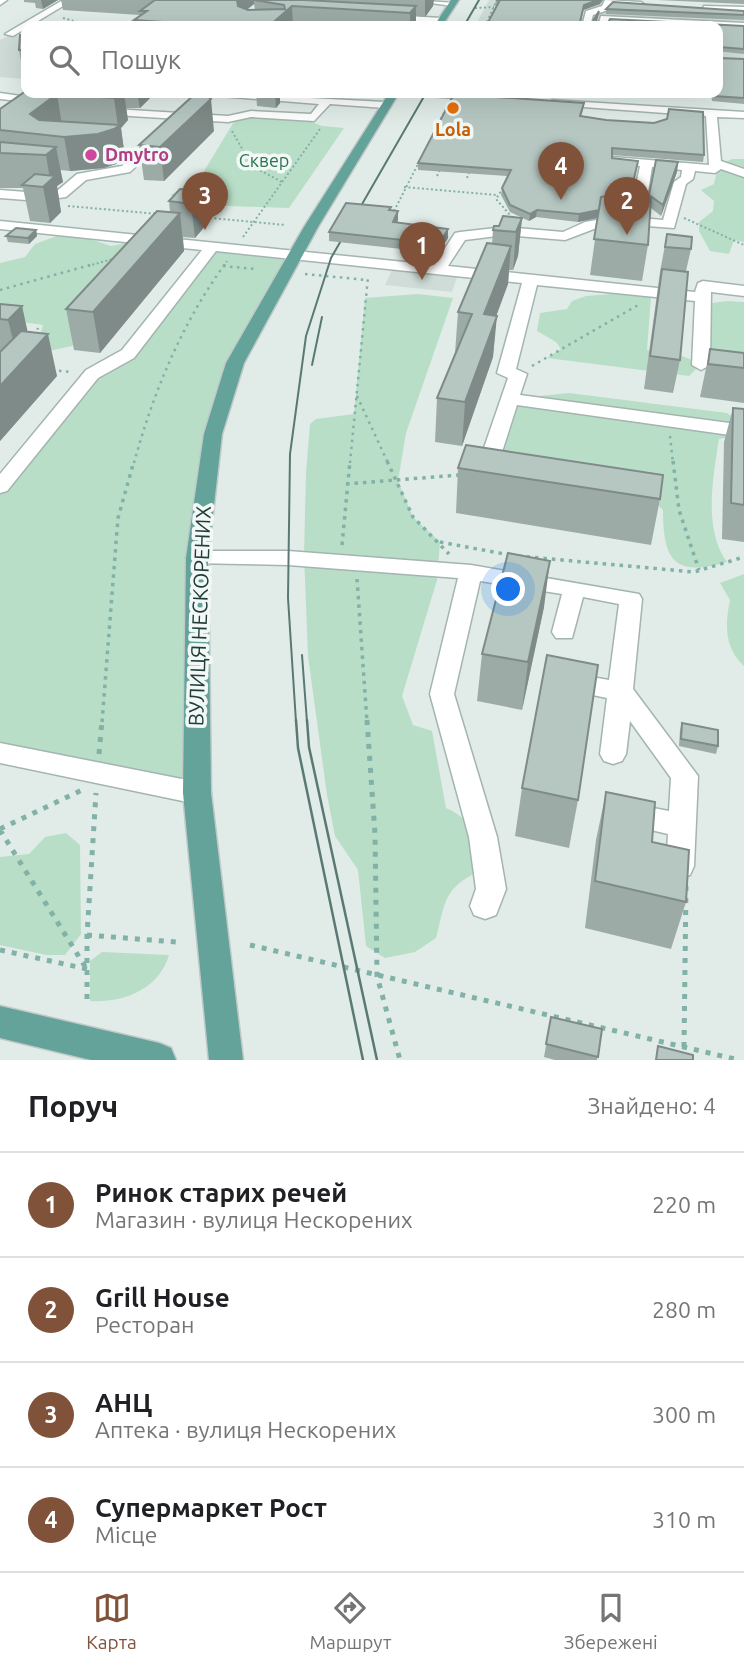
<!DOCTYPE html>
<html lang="uk">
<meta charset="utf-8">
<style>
body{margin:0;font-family:Ubuntu,sans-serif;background:#f6f6f6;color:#202124}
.you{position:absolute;left:509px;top:590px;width:24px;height:24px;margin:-18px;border:5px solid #fff;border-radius:50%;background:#1a73e8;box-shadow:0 0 0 10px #1a73e833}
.badge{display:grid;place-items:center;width:46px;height:46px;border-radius:50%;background:#80523a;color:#fff;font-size:23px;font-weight:700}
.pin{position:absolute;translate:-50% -58px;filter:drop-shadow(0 2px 4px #0008)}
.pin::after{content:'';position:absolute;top:37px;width:24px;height:21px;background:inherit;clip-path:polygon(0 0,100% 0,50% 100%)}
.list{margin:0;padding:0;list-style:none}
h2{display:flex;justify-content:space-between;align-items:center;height:91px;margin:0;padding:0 28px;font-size:30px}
h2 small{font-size:23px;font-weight:400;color:#757577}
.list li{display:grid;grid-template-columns:46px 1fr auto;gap:21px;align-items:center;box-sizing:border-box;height:105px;padding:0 28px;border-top:2px solid #e0e0e0}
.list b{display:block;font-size:26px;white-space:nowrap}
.list p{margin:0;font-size:23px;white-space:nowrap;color:#757577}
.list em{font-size:23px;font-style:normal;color:#757577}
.icon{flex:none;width:38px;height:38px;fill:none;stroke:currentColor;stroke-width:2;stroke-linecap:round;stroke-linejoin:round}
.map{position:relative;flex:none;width:744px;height:1060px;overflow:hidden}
.search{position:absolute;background:#fff;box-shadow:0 7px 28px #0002;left:21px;right:21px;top:21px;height:77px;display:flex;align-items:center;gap:18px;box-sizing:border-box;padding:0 24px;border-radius:14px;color:#757577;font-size:26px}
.sheet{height:511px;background:#fff}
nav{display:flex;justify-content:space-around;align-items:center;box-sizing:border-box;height:98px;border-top:2px solid #e0e0e0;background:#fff;font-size:19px;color:#757577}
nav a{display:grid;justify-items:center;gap:4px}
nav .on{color:#80523a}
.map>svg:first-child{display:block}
.built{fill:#cfdcd8}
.green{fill:#b9dec7}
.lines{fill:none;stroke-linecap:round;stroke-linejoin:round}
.minor-casing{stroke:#a4b4b0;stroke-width:3}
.major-casing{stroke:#c1c9c8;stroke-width:3}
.path-far3{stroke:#81b1a7;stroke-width:2;stroke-dasharray:2 2.5;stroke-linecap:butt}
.path-far2{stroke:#81b1a7;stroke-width:2.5;stroke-dasharray:2.5 4.5;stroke-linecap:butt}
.path-far1{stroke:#81b1a7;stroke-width:3.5;stroke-dasharray:3.5 5;stroke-linecap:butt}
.path{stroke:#81b1a7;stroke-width:5;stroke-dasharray:5 7;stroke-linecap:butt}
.minor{fill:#fff;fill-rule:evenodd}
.major{fill:#64a39a;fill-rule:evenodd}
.tram-far1{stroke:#5b7974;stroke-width:2}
.tram{stroke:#5b7974;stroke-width:2.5}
.wall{fill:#9daba7;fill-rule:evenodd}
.shaded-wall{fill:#7f8b88}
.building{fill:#b6c7c2;stroke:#7f8b88;stroke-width:2}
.food-dot{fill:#e8710a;stroke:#f2f8f6;stroke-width:2.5}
.hotel-dot{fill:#d1479c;stroke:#f2f8f6;stroke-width:2.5}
.labels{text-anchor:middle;stroke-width:7;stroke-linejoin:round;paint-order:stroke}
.far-food-label{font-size:18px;font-weight:bold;fill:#c56008;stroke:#f2f8f6}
.far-hotel-label{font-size:18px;font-weight:bold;fill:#b23c85;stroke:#f2f8f6;text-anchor:start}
.far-park-label{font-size:18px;fill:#2a7550;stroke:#f2f8f6}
.street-label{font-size:21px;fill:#213d39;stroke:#f2f8f6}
</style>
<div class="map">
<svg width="744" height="1060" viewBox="0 0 744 1060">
<rect width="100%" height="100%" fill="#e1ece8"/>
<path class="built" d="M489,0H605L603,7L744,19V64L718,62V26H582L585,12L591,9L582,11L578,26H475Z
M10,35L26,36V79L0,77V40Z
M393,268L458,274L452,292L385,285Z"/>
<path class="green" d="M254,115L301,118L322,126L344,128L289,208L201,205L170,195L198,181L235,120Z
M732,159H744V242L734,240L729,254L710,251L699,231V222L713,211L714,201L701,190L714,184C717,170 719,164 732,159Z
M57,236L87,238L111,246L137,241L145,263L72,346L44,352L36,349L43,325L0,319V263L25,257L35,244Z
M212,247L295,255L273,292L213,434L197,793L0,753V487L92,374L128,354Z
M637,292L651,297L647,350L682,356L694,361L696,369L689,376L547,358L561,349L556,342L537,331L540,313L567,309L572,301L586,296Z
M418,294L453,298L406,433L398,481L413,517L440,542L437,580L402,696L413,725L432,731L446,808C475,820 476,842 481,870C443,889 446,900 436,938L415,952L385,958L366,946L358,870L335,836L327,795L308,656L304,555L306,472L310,424L316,419L354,414L365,298Z
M728,301L744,302V384L711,351L712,303Z
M569,393L727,413L739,421L738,435L719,439C713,477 703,530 727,562C675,577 663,562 663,510L655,502L494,478L518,405L529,397Z
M744,574V666C724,648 725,624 730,600L720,583Z
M66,833L80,845L81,934L65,955H46L0,945V857L29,854L45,837Z
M102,952L169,955C159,989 124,1003 90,1001V961Z"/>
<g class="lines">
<defs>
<path id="minor" d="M0,0H7L0,5Z
M63,0H73L13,36L5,34Z
M408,0L457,3L453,6Z
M605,0L641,2L645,5L641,8L611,4L608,10L593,15L590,26H582L586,11L602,6Z
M704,6L744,7V13L701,11Z
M390,15L441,18L446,21L441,24L387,20Z
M601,16L744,23V29L608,21L606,26H598Z
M0,93L35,98L19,109L13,106L19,101L0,99Z
M215,93L385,102L391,105L385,108L330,104L314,121L251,117L228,122L98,114L92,111L98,108L228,116L251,111L311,114L319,104L220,96Z
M423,93H469L487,97L482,100L428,96Z
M552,100L744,112V118L717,117L721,161L744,169V177L721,169L715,173L695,171L693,179L686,184L674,228L619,224L594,229L565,240L505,235L465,240L448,266L695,292L698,283L703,281L744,286V296L711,292L710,365L701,370L692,365L695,301L537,285L516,369L527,374L520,395L744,425V437L517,405L494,477L484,483L477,481L474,477L508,378L497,373L522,283L216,251L134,358L98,378L7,491L0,493V474L86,370L122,350L202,250L0,229V221L434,265L455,233L460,232L505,227L563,232L585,222L619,216L663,220L674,182L681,177L682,170L652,167L646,204L639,208L632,204L640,166L613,163V157L709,165L706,116L556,105L552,104Z
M160,133L164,134V140L130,172L86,180L66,197L39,201L0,198V190L39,193L57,191L77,174L122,166Z
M197,551H288L471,565L639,594L642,599L633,689L698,776L694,866L690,875L680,878L670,875L666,866L668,834L617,822L613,814L617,806L627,803L669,811L671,778L630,721L626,754L622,761L613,764L604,761L600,754L607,698L559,688L556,682L559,676L568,673L609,680L619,604L583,597L572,638H556L552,632L562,594L480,581L454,694L497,837L506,889L496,915L485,919L474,915L470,906L476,889L469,837L430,694L458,578L288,565L189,563L186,558Z
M0,743L197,782L207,785L211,793L207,801L197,804L0,763Z"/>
<path id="major" d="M451,0H459L442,26H434Z
M389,93H399L318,227L244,363L222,434L208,558L211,793L243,1060H209L183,793L186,558L204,434L226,363L304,227Z
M0,1006L159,1043L171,1048L176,1060H91L0,1038Z"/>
</defs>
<use href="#minor" class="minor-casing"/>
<use href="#major" class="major-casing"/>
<path class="path-far3" d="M475,8L494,7
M63,18L92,26
M485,26L497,0
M232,131L252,166L282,182
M437,176L441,167
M467,178L470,170
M404,187L496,195
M503,188L496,199L511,216
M68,206L158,214
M392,215L447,107
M201,217L285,225
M684,218L744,245
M243,237L320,129
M88,266L116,258
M224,266L227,261"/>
<path class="path-far2" d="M223,266L255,269
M305,274L367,280
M0,290L94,264
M35,336L38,328
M532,366L640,304
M52,370L72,372
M357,396L388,463
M670,436L673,463
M134,463C153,393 182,323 225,264
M350,463L368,277"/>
<path class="path-far1" d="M387,461L413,517L449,554
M673,461L679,510L699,570
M346,484L459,475
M440,542L510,555
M342,545L350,461
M518,556L694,572L744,557
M357,579L367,722
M102,722L118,518L134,461"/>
<path class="path" d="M367,720L375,834L377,976L400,1060
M99,754L102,720
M0,829L82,790
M0,830L86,968
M87,935L176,942
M250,945L739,1060
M0,950L87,969
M87,999V935L96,793
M684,1047L686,885"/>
<use href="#minor" class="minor"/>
<use href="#major" class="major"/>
<path class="tram-far1" d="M464,26L479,0
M312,365L322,317
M302,655L307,722
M296,722L288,598L290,454L306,336L331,258L426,93"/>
<path class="tram" d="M296,720L298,748L363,1060
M307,720L309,747L377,1060"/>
</g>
<path class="wall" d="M24,0H58L43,9L36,8L35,3L24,2Z
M61,0H425V5L433,6L425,17L416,16L415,26H320L293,25L291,26H134V20L140,15L63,10ZM254,4L255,10H247Z
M496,0L600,4L583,10L581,23H592L598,16L597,21L599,24L744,26V54L486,26L497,5H495Z
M657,0H744V4Z
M606,9L744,11V20L606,14Z
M26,36V68L22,67L19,50Z
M719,58L744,59V104L712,101L711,93H718Z
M26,93H155L140,108H126L128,120L121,128L125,158L119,163L104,168L70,171L60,170L63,182L57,186L61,212L50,223L30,221L23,188H0V109Z
M256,93H290L288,94H280V103L276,108L257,106Z
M523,93H588L587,98L523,94Z
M607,93H658V96Z
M583,110L581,117L704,155L703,162L612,155V158L638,161L631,194L627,191L625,196L649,198L656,160L678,162L677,172L661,216L651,208L648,245L642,281L590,275L598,218L578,222L536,217L529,221L510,212L501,195L502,188L507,176L418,170V163Z
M214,131L164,181L144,180L139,145Z
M203,191L206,225L195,238L183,237L184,251L100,353L74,350L66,309L170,212L169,201Z
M391,210L398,211V220L397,223L448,238L438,253L329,241V232Z
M522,218L518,256L513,270H509L508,284L496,315L493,357L462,446L435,442L437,398L455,353L458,312L492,244L493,230L499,226Z
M36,230L37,236L29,244L8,242L6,236Z
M667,234L691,249L686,271L680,360L673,393L644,389L660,272Z
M0,304L22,306L27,331L57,376L0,441V352L1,350H0Z
M710,349L744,353V403L700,397Z
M733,408L744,409V542L722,539L724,442Z
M458,468L660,499L651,545L456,513Z
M544,607L522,710L477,701L482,654Z
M682,723L718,746L716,754L679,746L680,730Z
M522,788L578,800L569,848L515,836Z
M606,792L652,842L686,902L671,949L585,928L596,840Z
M551,1017L602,1029L597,1060H555L544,1057Z"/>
<path class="shaded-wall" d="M41,0H58L43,9Z
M237,0H254V4L238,16Z
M425,0H434L433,6L425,17Z
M598,0H603L600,4L583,10L584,5Z
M292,6L293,25L291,26H269Z
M416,6V25L415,26H410V13Z
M119,93H124L128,120L121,128L125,158L119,163L104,168L70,171L64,137L118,127L114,98Z
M137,93H155L140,108Z
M275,93H280V103L276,108Z
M57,94L62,125L51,135L30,114Z
M211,99L214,131L164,181L160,147Z
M56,147L63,182L57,186L61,212L50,223L43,187L50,180L46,155Z
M678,162L677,172L661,216L663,205Z
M628,184L627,191L616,214L578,222L579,214Z
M203,191L206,225L195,238L191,204Z
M537,210L536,217L529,221L530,214Z
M398,211V220L393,231V222Z
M180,213L184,251L100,353L93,312Z
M522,218L518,256L513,270L516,232Z
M448,229V238L438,253L439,244Z
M36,230L37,236L29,244L28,238Z
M511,246L508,284L482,355L484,314Z
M22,306L29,338L16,352L8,320Z
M497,316L493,357L462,446L465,402Z
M48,334L57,376L0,441V386Z
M550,561L544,607L522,710L528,662Z"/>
<path class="building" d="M155,0H237L238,6L248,10L285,9L284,5L254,0H304L416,6L410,13L292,6L269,26H223L134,20L147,11H140Z
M496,0H598L584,5L580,22L592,23L599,11L596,20L599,24L608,23L610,19L744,26V49L719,47L718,48V26H486L500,0Z
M613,2L744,11V15L606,9Z
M20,35L26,36V50H19Z
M718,54L719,58L744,59V98L713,96V93H718Z
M26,91V93H119L114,98L57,94L30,114L39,120L120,125L114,129L98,134L64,137L0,130V109Z
M196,93H204L211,99L160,147L139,145Z
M454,94L584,103L580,116L606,120L654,123L667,119L669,109L703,112L704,155L612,148V158L638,161L632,187L628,184L622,195H613L601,197L599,210L579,214L537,210L530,214L510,205L502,188L511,170L418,163Z
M0,142L56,147L46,155L0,153Z
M656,160L678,162L663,205L649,195Z
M35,174L55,176L43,187L22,185Z
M180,189L203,191L191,204L169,201Z
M613,195L651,198L648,245L594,239L601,197Z
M346,203L391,207L389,210L398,211L393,222L448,229L439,244L329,232Z
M157,211L180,213L93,312L66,309Z
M503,216L522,218L516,232L493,230L494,226H499Z
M16,228L36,230L28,238L6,236Z
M667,234L692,237L691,249L665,247Z
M487,243L511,246L484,314L497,316L465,402L437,398L472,314L458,312Z
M662,269L688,272L680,360L650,356Z
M0,304L22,306L8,320L0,319Z
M21,331L48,334L0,386V352Z
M710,349L744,353V368L708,364Z
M733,408L744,409V505L731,503Z
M466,445L663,475L660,499L458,468Z
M508,553L550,561L528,662L482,654Z
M547,655L598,665L578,800L522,788Z
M682,723L718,730V746L681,739Z
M606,792L655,802L652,842L689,850L686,902L595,881Z
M551,1017L602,1029L598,1057L546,1044Z
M658,1046L693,1055V1060H656Z"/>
<circle class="food-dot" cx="453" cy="108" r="7"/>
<circle class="hotel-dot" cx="91" cy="155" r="7"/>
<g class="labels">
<g class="far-food-label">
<text x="453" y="136">Lola</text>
</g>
<g class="far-hotel-label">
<text x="105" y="161">Dmytro</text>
</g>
<g class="far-park-label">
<text x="264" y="167">Сквер</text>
</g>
<g class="street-label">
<text transform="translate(200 616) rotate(-88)" y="7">ВУЛИЦЯ НЕСКОРЕНИХ</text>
</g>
</g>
</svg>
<div class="you"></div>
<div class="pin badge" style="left:422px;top:280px">1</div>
<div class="pin badge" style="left:627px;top:235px">2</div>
<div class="pin badge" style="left:205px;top:230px">3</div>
<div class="pin badge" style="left:561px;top:200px">4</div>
<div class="search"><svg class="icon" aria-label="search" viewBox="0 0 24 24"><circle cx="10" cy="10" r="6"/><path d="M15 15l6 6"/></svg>Пошук</div>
</div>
<section class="sheet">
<h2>Поруч<small>Знайдено: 4</small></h2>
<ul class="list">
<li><span class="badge">1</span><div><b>Ринок старих речей</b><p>Магазин · вулиця Нескорених</p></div><em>220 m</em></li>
<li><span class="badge">2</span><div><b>Grill House</b><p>Ресторан</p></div><em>280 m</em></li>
<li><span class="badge">3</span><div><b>АНЦ</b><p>Аптека · вулиця Нескорених</p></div><em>300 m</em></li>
<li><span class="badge">4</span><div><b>Супермаркет Рост</b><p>Місце</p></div><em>310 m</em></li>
</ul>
</section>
<nav>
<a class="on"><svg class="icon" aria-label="map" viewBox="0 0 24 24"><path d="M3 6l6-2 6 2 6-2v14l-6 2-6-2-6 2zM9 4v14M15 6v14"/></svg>Карта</a>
<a><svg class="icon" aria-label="directions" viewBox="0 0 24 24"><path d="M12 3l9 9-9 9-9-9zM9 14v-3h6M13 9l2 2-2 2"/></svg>Маршрут</a>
<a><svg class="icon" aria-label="saved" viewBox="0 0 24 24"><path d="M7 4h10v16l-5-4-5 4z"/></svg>Збережені</a>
</nav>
